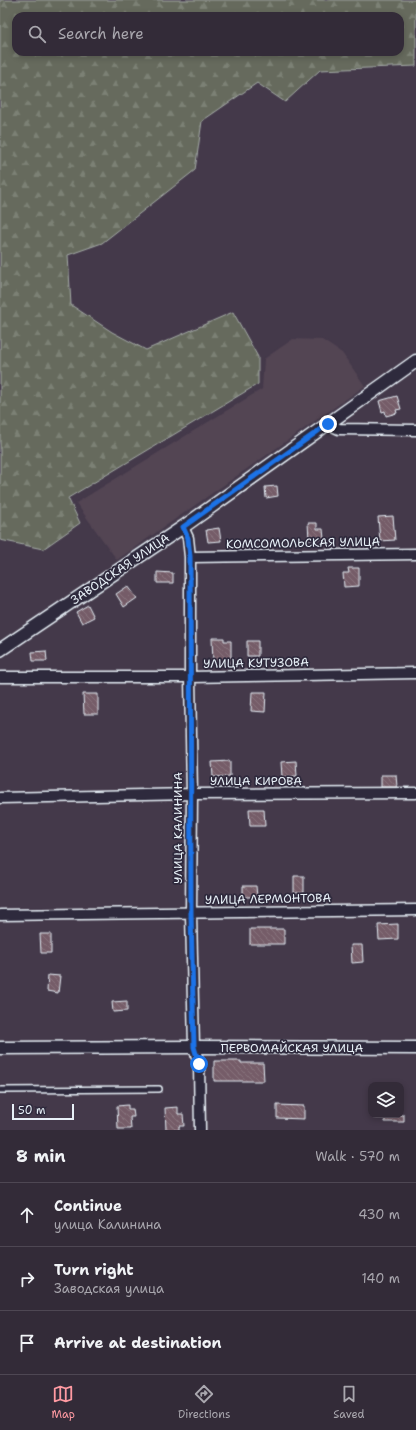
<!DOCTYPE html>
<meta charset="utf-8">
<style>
body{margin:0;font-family:"Shantell Sans",sans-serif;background:#3e3743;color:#f1f3f6}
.controls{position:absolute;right:12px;bottom:12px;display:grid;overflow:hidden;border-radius:8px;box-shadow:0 2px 6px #0003}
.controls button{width:36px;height:36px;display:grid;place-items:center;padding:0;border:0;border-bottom:1px solid #4e4753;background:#332b38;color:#f1f3f6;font:20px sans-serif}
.scale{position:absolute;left:12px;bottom:10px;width:62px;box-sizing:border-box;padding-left:4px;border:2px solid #e8f1f8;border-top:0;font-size:11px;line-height:14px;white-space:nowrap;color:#e8f1f8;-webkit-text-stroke:3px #2f2a3d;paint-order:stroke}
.stop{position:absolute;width:12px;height:12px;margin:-9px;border:3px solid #1a73e8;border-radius:50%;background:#fff}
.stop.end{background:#1a73e8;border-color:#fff;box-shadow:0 1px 4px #0008}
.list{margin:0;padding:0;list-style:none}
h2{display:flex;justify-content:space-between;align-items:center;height:52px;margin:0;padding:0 16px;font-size:17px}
h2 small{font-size:13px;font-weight:400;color:#a9a7ae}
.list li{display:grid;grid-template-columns:26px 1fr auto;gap:12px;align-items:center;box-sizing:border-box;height:64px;padding:0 16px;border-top:1px solid #4e4753}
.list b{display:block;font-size:15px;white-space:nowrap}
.list p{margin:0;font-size:13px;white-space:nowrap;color:#a9a7ae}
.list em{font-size:13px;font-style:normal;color:#a9a7ae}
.icon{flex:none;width:22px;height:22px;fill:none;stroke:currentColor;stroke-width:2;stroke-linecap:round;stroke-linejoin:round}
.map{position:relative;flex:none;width:416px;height:1130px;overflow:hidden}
.search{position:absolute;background:#332b38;box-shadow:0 2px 6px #0003;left:12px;right:12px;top:12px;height:44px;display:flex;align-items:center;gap:10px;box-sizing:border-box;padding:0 14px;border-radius:12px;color:#a9a7ae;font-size:15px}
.sheet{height:244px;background:#332b38}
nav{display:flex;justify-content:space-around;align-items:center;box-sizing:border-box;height:56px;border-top:1px solid #4e4753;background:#332b38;font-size:11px;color:#a9a7ae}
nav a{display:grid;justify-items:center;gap:2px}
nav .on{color:#ff9aa2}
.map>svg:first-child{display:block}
.built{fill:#524453}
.forest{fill:url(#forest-firs);stroke:#a7aeaa;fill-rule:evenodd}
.building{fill:url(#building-back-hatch);stroke:#e8f1f8}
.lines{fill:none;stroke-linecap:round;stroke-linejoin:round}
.service-casing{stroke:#e8f1f8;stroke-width:8}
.minor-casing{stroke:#e8f1f8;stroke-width:13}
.tertiary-casing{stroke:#e8f1f8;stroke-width:15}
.service{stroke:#2f2a3d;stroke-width:5}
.minor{stroke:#2f2a3d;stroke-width:10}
.tertiary{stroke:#2f2a3d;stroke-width:12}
.route{stroke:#1a73e8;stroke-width:5}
.labels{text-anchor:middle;stroke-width:3.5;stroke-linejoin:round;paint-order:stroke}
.street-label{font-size:12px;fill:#e8f1f8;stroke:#2f2a3d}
</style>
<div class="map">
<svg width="416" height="1130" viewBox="0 0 416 1130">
<defs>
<pattern id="forest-firs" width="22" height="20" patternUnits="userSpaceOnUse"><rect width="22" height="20" fill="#666b5d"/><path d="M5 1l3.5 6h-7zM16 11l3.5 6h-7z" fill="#7c8175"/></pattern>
<pattern id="building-back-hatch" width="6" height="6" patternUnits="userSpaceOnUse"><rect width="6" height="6" fill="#745c67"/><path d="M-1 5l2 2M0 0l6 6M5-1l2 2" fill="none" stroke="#88747e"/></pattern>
</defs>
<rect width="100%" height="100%" fill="#44394a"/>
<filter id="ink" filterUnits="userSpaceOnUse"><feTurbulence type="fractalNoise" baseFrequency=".025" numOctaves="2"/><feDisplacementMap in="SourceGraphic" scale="8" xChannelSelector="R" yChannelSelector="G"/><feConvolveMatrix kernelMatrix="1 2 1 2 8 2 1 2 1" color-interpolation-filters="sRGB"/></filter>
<g filter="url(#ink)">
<path class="built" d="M293,339L322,340L342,353L365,386L117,560L76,503L262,389L264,359Z"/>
<path class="forest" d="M0,0H416V66L320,70L285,102L257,83L202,121L195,170L102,243L68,255L71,305L112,332L146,350L233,312L258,357V384L68,498L80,523L43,549L0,540ZM16,16H400V52H16Z"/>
<path class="building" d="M397,396L401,409L396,410L397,413L386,416L385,411L382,412L379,401Z
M277,486L278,496L266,498L265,487Z
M393,516L395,540L380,541L378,517Z
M308,523H317V529H323L324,539L309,540Z
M219,528L221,541L208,542L206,530Z
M348,568H359V586L344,587L343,573H349Z
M157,572L173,573V583H157Z
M128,586L137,598L124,607L116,594Z
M88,605L94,617L82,623L76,612Z
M212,638H224V641H231V664H213Z
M247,641H258V656H247Z
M46,651L47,661H33L32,652Z
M252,692H266L265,712L251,711Z
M83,694H98V714H84Z
M230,761V776L213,777L212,762Z
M296,761L297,776L282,777L281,762Z
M381,775H396L397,787H381Z
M249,809H264L265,826H250Z
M294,876H304V893H294Z
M243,886H256L257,897H243Z
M398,924V939L379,940L378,925Z
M250,929H284V944H250Z
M40,934H51V953H41Z
M351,945H362L363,962L352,963Z
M48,975L60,976L58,993L47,991Z
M127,1001V1011L113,1012L112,1002Z
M214,1061H241V1063H263L264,1081H214Z
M128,1105V1109H133L134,1117H130L131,1129H118L117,1106Z
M277,1105L304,1106V1119L277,1118Z
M178,1107V1114H183L184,1126H179V1130H166L165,1108Z
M385,1115H404V1122H385Z"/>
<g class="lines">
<defs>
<path id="service" d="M0,1090L159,1089"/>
<path id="minor" d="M328,424L339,429L416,430
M183,527L188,538L190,557V677L192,794L191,913L194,1047L199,1064L200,1130
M190,557L416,554
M0,677H190L416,673
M0,798L192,794L416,793
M0,915L416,910"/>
<path id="tertiary" d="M0,650L183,527L416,361
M0,1048L194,1047L416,1048"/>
</defs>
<use href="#service" class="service-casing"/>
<use href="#minor" class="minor-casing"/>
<use href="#tertiary" class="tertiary-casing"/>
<use href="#service" class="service"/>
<use href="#minor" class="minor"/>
<use href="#tertiary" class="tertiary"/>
</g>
</g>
<g class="lines" filter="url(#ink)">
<path class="route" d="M199,1064L194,1047L191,913L190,557L188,538L183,527L328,424"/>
</g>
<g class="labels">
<g class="street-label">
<text transform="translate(303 543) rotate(-1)" y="4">КОМСОМОЛЬСКАЯ УЛИЦА</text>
<text transform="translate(120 569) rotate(-34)" y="4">ЗАВОДСКАЯ УЛИЦА</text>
<text transform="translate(256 663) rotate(-1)" y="4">УЛИЦА КУТУЗОВА</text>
<text x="256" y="785">УЛИЦА КИРОВА</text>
<text transform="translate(178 828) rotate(-90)" y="4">УЛИЦА КАЛИНИНА</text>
<text transform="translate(268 899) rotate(-1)" y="4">УЛИЦА ЛЕРМОНТОВА</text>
<text x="292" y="1052">ПЕРВОМАЙСКАЯ УЛИЦА</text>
</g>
</g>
</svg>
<div class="controls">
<button><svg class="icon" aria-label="layers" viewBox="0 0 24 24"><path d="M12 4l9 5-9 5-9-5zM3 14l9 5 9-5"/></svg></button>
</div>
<div class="scale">50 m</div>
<div class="stop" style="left:199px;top:1064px"></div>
<div class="stop end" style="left:328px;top:424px"></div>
<div class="search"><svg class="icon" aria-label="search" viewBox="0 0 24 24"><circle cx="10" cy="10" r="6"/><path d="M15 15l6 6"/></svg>Search here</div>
</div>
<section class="sheet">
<h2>8 min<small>Walk · 570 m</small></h2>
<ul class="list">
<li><svg class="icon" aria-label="ahead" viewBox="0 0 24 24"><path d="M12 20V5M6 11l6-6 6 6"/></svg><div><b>Continue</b><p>улица Калинина</p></div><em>430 m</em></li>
<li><svg class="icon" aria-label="right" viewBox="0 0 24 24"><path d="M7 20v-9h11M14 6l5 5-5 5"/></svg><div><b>Turn right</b><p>Заводская улица</p></div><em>140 m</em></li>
<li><svg class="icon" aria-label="arrive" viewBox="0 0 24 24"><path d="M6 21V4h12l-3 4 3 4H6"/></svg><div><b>Arrive at destination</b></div></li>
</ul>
</section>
<nav>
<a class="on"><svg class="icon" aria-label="map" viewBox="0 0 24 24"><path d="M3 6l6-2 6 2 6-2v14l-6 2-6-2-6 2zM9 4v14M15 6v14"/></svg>Map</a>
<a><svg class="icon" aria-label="directions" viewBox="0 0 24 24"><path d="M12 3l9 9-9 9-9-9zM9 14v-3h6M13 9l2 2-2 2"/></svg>Directions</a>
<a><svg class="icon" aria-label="saved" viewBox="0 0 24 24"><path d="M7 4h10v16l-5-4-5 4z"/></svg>Saved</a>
</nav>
